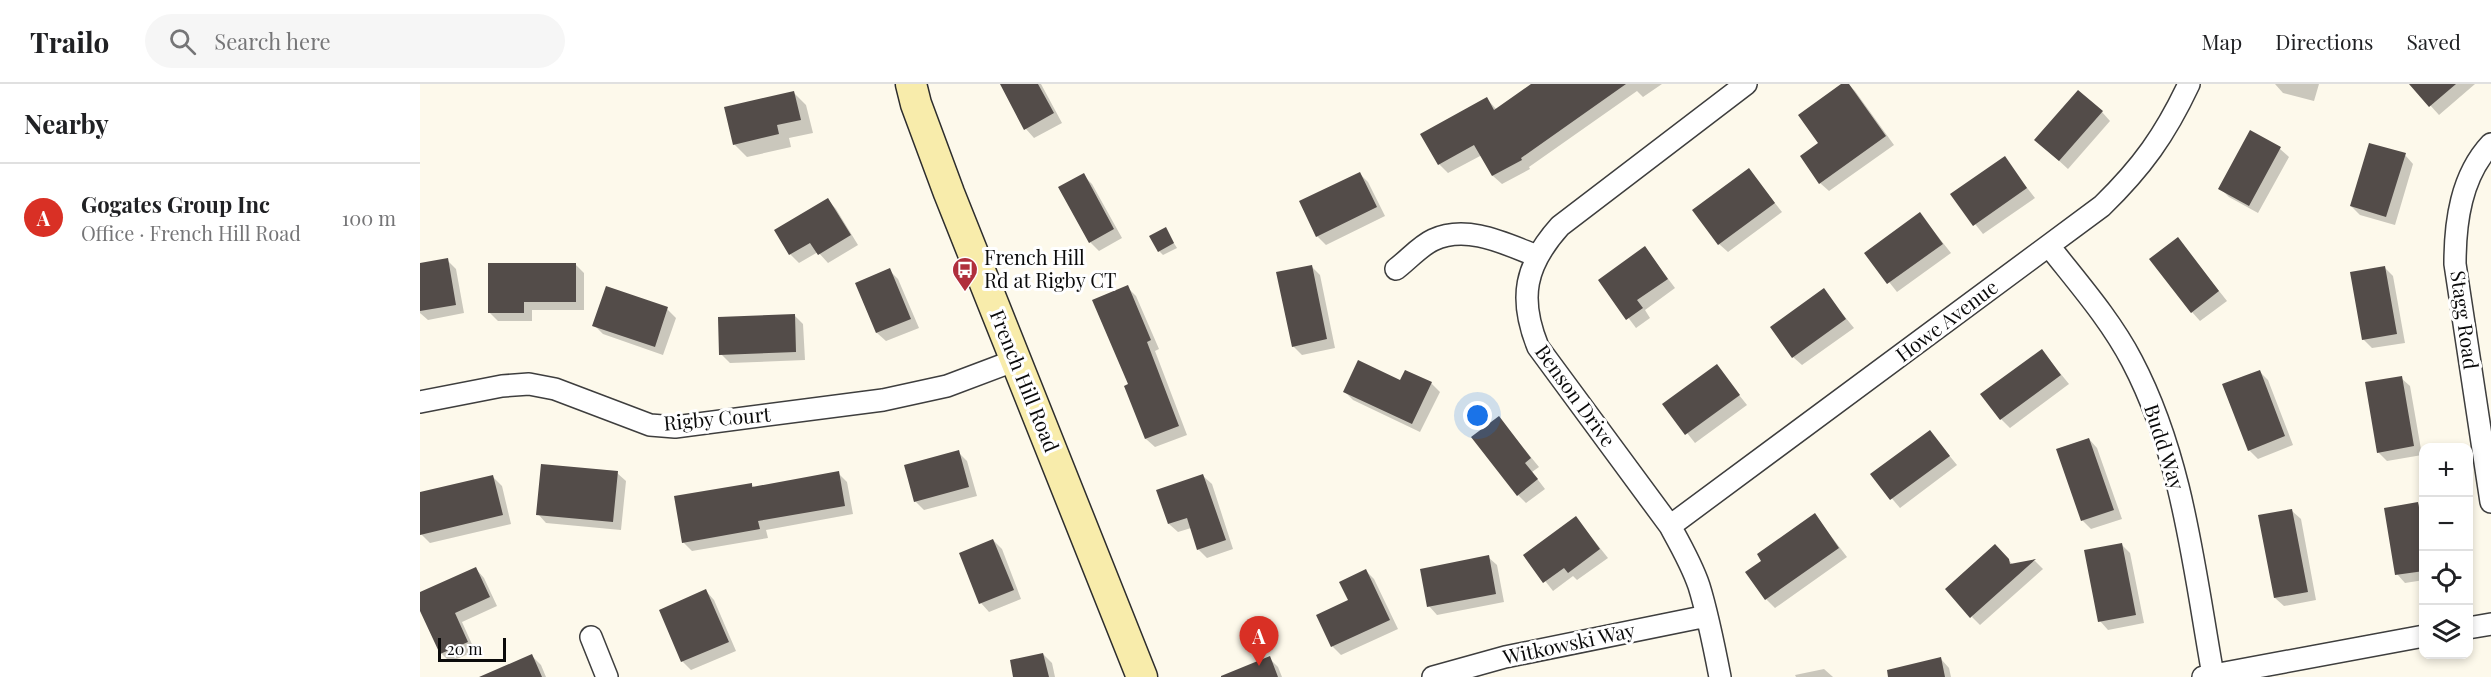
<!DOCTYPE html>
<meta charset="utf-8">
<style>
body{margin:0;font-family:"Playfair Display",serif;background:#f6f6f6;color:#202124}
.controls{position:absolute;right:18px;bottom:18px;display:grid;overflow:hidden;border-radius:12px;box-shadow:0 3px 9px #0003}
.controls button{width:54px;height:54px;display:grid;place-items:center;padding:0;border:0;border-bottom:2px solid #e0e0e0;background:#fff;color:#202124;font:30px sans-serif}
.scale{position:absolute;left:18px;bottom:15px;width:68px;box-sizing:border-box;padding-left:6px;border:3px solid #0b0b0b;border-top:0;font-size:16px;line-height:21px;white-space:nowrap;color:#0b0b0b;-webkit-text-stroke:4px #fff;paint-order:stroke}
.you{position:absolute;left:1058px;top:332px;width:21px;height:21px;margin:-15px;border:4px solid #fff;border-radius:50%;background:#1a73e8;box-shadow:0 0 0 9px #1a73e833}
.badge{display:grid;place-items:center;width:39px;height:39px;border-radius:50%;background:#d93025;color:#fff;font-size:20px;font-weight:700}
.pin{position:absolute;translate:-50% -50px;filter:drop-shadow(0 2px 3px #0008)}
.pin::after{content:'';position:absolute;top:32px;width:21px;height:18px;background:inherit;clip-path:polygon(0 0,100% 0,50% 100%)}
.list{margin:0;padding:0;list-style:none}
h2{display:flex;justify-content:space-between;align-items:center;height:78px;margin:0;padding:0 24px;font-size:26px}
h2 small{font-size:20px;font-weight:400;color:#757577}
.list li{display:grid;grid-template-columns:39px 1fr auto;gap:18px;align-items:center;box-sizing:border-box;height:108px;padding:0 24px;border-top:2px solid #e0e0e0}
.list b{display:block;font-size:22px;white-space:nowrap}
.list p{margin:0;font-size:20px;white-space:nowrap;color:#757577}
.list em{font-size:20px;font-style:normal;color:#757577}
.icon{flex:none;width:33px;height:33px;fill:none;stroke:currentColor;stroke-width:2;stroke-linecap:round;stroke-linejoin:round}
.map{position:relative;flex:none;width:2071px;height:593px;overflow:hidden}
header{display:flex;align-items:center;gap:36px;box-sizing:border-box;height:84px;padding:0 30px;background:#fff;border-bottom:2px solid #e0e0e0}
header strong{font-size:28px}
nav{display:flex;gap:33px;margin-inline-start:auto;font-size:21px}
.search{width:420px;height:54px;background:#f6f6f6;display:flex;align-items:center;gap:15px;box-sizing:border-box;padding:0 21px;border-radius:33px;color:#757577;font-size:22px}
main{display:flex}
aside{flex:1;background:#fff}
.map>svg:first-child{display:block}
.shadow{fill:#0003}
.building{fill:#534c49}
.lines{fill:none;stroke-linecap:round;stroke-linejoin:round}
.minor-casing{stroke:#3e3e3e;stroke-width:24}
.secondary-casing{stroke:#2d2d2d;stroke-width:33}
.minor{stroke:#fff;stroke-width:21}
.secondary{stroke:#f8ecab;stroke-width:30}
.labels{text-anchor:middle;stroke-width:6;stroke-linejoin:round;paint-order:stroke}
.poi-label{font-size:20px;fill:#0b0b0b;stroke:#fff;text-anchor:start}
.street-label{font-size:20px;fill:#0b0b0b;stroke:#fff}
</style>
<header>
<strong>Trailo</strong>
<div class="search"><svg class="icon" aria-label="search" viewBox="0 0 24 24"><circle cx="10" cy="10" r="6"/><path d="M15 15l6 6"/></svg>Search here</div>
<nav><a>Map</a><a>Directions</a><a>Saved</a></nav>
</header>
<main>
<aside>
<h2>Nearby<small></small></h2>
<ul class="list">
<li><span class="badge">A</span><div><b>Gogates Group Inc</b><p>Office · French Hill Road</p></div><em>100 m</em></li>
</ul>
</aside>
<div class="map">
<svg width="2071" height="593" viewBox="0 0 2071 593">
<rect width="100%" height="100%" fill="#fdf9eb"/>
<path class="shadow" d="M581,0H621L642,39L614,54L606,45Z
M1114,0H1242L1223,13L1217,7L1109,83L1110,85L1082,100L1073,92L1062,71L1028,89L1019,80L1067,15L1077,26Z
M1424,0H1428L1435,7L1474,61L1409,107L1400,99V60Z
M1855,0H1899L1894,17L1863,9Z
M1991,0H2055L2019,31Z
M373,8L386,21L393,49L369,54L371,63L327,73L314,60Z
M1682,28L1690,37L1648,85L1625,64Z
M1860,65L1869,73L1838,129L1809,113L1800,104Z
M1985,71L1993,80L1975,141L1940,131L1931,122Z
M1584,74L1615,114L1563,150L1532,111Z
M1329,86L1362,128L1308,168L1299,160Z
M939,89L948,98L965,132L906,161L897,152Z
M663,91L672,100L702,154L679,167L670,158Z
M408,116L416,125L438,161L408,179L398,168L379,179L370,170Z
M1500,130L1531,169L1477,208L1446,169Z
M745,145L757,164L743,171L739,167Z
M1758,155L1807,217L1780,237L1772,228Z
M1225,164L1255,204L1225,226L1230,234L1216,244L1180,196Z
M27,176L36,185L44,229L8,236L0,229V181Z
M155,180L164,189V226H112V237H78L69,228Z
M891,182L900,191L915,264L882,271L873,262Z
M1965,184L1973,192L1985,259L1952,264L1943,255Z
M469,186L478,195L499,244L466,257L457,249L437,200Z
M707,203L716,212L739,265L735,267L767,351L735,363L726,355L706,302L710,301Z
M1403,206L1434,244L1382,281L1373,273Z
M247,225L256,234L243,271L183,250L174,241Z
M374,231L383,240L385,276L310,279L301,270Z
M1622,267L1649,300L1590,344L1581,335Z
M1296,282L1327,321L1275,359L1244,320Z
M1839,287L1848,296L1873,361L1838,375L1829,366Z
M1981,294L1990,302L2002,371L1967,377L1958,368Z
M981,298L1011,299L1020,308L1000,348L933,316L925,308Z
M1079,334L1119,383L1112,388L1125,405L1106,419L1098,411Z
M1510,348L1537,381L1480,424L1452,391Z
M1669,355L1677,364L1702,435L1671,445L1663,437L1638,366Z
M538,368L547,377L557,412L504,426L495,417Z
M197,389L206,397L201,446L126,439L118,430Z
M418,389L427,398L433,430L346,446L348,454L272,467L263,458L331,400L335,404Z
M783,392L792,400L813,465L787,474L778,465L771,444L758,448L749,440Z
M73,393L82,402L91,440L10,459L1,450L0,410Z
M1998,420L2004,426V496L1985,499L1977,490Z
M1872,427L1881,435L1896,516L1864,522L1855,514Z
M1395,431L1427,473L1355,524L1346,515L1343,477Z
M1156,434L1188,474L1157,496L1153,492L1133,507L1105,471Z
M573,456L582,465L601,515L569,528L561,519Z
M1701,460L1710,469L1724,539L1688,546L1680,537Z
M1584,471L1593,481L1615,477L1623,485L1560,541L1552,533Z
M1068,473L1077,481L1084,518L1017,531L1009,522Z
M56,485L64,494L77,522L42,538L55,567L30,578L21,569L0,523V510Z
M946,487L954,495L978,545L921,571L913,563L898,532L930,517Z
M286,507L294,516L316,567L271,586L262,577Z
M623,570L632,579L635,593H595Z
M112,572L121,581L126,593H84Z
M849,574L858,583L862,593H803Z
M1521,575L1529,584L1531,593H1497Z
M1404,585L1413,593H1376L1375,591Z"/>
<path class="building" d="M580,0H618L634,29L604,46Z
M1111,0H1206L1101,74L1102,76L1072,92L1054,61L1018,81L1000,50L1067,13L1074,26Z
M1421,0H1429L1466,52L1399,100L1380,72L1398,59L1378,31Z
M1989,0H2036L2009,23Z
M1658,6L1683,27L1639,77L1614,56Z
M374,7L381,36L357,41L359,50L313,61L304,23Z
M1830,46L1861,63L1829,122L1798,105Z
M1949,59L1986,69L1966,133L1930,122Z
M1585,72L1607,104L1553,142L1530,110Z
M1329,84L1355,119L1298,161L1272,126Z
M940,88L957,123L896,153L879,117Z
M664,89L694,145L669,159L638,103Z
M408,114L431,151L398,171L390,159L369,171L354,146Z
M1500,128L1523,160L1467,200L1444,169Z
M746,143L754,159L738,168L729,152Z
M1758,153L1799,207L1771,229L1729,175Z
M1225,162L1248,195L1217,216L1223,224L1206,236L1178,196Z
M28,174L36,221L0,227V179Z
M68,179H156V218H104V229H68Z
M892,181L907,255L872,263L856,188Z
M1965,182L1977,250L1942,256L1930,188Z
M470,184L491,235L456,249L435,199Z
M708,201L731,256L727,258L759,342L725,355L704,302L708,300L672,216Z
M186,202L248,223L235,263L172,242Z
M1404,204L1426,235L1372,274L1350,243Z
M375,230L376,268L299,271L298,233Z
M1622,265L1641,291L1580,336L1560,310Z
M938,276L980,296L985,286L1012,298L992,340L923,308Z
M1297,280L1320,311L1265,351L1242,320Z
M1840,286L1865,352L1828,367L1802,300Z
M1982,292L1994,362L1957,369L1945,298Z
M1079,332L1111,374L1105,379L1118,395L1097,412L1051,353Z
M1510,346L1530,372L1470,416L1450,390Z
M1669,354L1694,426L1661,437L1636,365Z
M539,366L549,403L494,418L484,381Z
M121,380L198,387L193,438L116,431Z
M419,387L425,422L338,437L340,445L262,459L254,412L332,399V403Z
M783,390L806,456L777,466L767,434L748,440L736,406Z
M73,391L83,431L0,451V408Z
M1998,418L2004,450V487L1975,491L1964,424Z
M1872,425L1888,508L1854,514L1838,431Z
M1395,429L1419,464L1345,516L1325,488L1341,477L1337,470Z
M1156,432L1180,465L1148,489L1144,484L1123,499L1103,471Z
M573,455L594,506L559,520L539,469Z
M1702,459L1716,531L1678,538L1664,466Z
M1575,460L1589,475L1590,480L1616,475L1550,534L1525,505Z
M1069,471L1076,510L1007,523L1000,485Z
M56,483L70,513L35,529L48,558L20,570L0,527V508Z
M946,485L970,536L911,563L896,531L928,516L919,498Z
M286,505L309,558L261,578L239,526Z
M623,569L629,593H593L590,576Z
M112,570L122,593H59Z
M850,572L858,593H801V592Z
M1521,573L1525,593H1468L1467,586Z"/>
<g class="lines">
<defs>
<path id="minor" d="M2071,60C2041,92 2035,138 2035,180L2071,418
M1629,162C1658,199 1690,235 1712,277C1763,374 1774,485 1793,591
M976,185C988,176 1000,162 1013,156C1047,140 1086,160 1117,172
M0,318L82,302L109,300L135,305L230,341L255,343L463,316L527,302L596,276
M1250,442L1682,122C1722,83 1745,51 1769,0
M2048,544L2071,540
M171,553L187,593
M1013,593L1085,573L1287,532
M1300,593C1294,562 1288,531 1279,502C1272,481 1261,462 1250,442L1118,263C1098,214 1105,181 1140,142L1326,0
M1783,593L2004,552"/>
<path id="secondary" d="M491,0L496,20L529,109L722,593"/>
</defs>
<use href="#minor" class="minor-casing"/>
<use href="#secondary" class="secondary-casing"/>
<use href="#minor" class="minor"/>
<use href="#secondary" class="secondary"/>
</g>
<defs>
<symbol id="bus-pin" viewBox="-11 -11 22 30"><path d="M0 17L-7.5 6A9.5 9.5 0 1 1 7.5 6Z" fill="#b02f3c" stroke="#fff"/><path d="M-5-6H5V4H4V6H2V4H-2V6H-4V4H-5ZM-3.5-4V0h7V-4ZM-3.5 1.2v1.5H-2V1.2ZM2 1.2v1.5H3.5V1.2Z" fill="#fff"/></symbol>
</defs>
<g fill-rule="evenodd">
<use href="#bus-pin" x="530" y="171" width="30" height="40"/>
</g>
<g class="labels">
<g class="poi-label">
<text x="564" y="181">French Hill<tspan x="564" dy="23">Rd at Rigby CT</tspan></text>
</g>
<g class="street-label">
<text transform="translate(2044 236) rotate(82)" y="7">Stagg Road</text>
<text transform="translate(1527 237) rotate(-37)" y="7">Howe Avenue</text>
<text transform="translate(604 297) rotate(68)" y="7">French Hill Road</text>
<text transform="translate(1155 312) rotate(54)" y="7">Benson Drive</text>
<text transform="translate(297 335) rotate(-5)" y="7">Rigby Court</text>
<text transform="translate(1744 363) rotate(72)" y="7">Budd Way</text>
<text transform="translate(1149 560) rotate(-12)" y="7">Witkowski Way</text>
</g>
</g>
</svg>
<div class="controls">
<button>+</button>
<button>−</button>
<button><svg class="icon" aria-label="locate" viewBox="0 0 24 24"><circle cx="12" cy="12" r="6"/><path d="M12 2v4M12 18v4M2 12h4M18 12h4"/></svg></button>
<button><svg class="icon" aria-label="layers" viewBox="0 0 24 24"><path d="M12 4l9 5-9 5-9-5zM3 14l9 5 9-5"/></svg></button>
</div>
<div class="scale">20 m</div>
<div class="you"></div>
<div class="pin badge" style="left:839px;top:582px">A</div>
</div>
</main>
